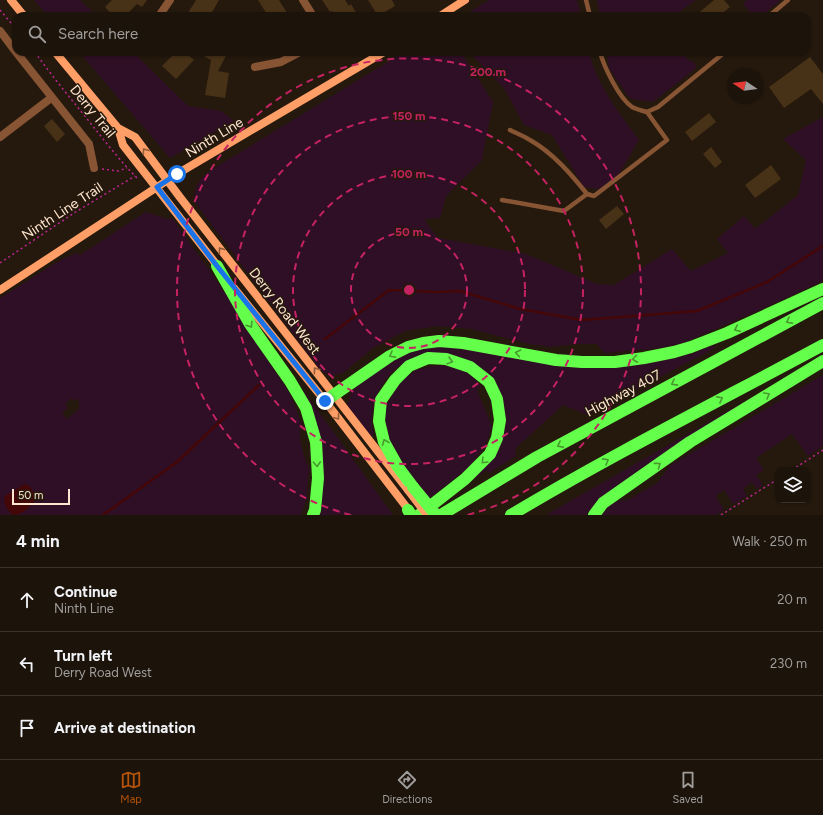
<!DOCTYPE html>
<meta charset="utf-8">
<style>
body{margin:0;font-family:Figtree,sans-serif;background:#251c13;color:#f1f3f6}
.controls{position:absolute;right:12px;bottom:12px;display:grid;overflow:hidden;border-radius:8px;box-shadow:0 1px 3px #0004}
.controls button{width:36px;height:36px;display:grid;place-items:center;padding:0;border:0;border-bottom:1px solid #3a322b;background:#1c130a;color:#f1f3f6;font:20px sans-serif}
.compass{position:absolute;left:727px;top:68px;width:36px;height:36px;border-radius:50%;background:#1c130a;box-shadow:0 1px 3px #0004;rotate:283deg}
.scale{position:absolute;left:12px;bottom:10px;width:58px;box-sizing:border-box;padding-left:4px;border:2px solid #ffe6d0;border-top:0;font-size:11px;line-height:14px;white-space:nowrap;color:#ffe6d0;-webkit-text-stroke:3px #25190d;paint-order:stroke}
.stop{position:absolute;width:12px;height:12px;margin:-9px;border:3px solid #1a73e8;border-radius:50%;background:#fff}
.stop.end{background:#1a73e8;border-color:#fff;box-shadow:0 1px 4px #0008}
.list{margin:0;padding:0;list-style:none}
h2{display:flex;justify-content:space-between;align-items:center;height:52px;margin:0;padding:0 16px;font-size:17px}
h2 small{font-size:13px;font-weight:400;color:#a09e9c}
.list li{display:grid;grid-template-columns:26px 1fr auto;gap:12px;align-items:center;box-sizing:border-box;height:64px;padding:0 16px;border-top:1px solid #3a322b}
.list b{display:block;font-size:15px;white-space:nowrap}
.list p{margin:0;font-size:13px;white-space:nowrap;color:#a09e9c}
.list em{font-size:13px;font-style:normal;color:#a09e9c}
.icon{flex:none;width:22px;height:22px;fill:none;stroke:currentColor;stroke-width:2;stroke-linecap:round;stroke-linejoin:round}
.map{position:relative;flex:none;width:823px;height:515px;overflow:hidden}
.search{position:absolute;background:#1c130a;box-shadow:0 1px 3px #0004;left:12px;right:12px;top:12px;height:44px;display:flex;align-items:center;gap:10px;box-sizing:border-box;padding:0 14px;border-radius:12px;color:#a09e9c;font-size:15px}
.sheet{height:244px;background:#1c130a}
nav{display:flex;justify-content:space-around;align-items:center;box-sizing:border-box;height:56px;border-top:1px solid #3a322b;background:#1c130a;font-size:11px;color:#a09e9c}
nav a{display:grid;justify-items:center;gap:2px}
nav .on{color:#b45309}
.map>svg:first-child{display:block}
.green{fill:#2f0f25;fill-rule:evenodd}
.water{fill:#450607}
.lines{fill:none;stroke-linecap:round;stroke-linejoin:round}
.stream{stroke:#450607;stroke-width:2.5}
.building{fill:#473117}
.path{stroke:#be2593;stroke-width:1.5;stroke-dasharray:2 3;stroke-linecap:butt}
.service{stroke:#875434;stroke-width:4.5}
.minor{stroke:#875434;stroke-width:8}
.secondary{stroke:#ff9f67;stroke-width:8}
.motorway{stroke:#64ff4b;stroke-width:12}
.secondary-bridge{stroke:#ff9f67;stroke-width:8}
.motorway-bridge{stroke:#64ff4b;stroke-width:12}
.oneway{stroke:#925c3a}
.oneway2{stroke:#48982f}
.route{stroke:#1a73e8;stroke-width:5}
.ring{fill:none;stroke:#c52261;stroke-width:2;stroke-dasharray:7 5}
.labels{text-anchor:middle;stroke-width:3;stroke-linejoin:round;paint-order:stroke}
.street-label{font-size:14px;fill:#ffe6d0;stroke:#25190d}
.centre{fill:#c52261;stroke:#25190d;stroke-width:2}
.ring-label{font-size:12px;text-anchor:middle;font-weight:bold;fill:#c52261;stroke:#25190d;stroke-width:3;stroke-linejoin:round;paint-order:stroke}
</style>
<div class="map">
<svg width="823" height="515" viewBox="0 0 823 515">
<rect width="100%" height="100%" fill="#25190d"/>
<path class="green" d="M34,0H80L97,16H48Z
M489,0H577L581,16H463Z
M597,0H696L673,16H600Z
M747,0H781L761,16H753L743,3Z
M79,52H133L188,106L221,111L234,121L170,158Z
M404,52H461L493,102L482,160L446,196L440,218L426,219V222L438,238L526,254L597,284L614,285L672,249L691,271L728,253L717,239L744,216L755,229L798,195L806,160L783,139L823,117V281L773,304L683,343L660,348L604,353L597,344H577L550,347L530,344L471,329L438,326L405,331L373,348L343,373L331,376L321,371L194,201C194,187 198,181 208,172Z
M469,52H589C596,84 620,114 639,140L619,174L599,189L584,187L552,135L524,125L504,88Z
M607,52H683L687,59L695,63L696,68L653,102L632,99L628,96L609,68Z
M146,212L167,219H173L237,310L290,394L302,425C296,439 305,457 310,471L308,474L307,497L301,515H16L30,507L4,501L7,509L13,515H0V298L62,259L77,253L80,255ZM72,398L74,401L77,399L80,403L78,405L80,408L67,419L62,413L68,408L65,404Z
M441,345L600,368L646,364L691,354L713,345L715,348L588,415L563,405L515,449L516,456L489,473L487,470L476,478L475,477L492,457L504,418C500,409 486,373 481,368C475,363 466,359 459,357C416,342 374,374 372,419C371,424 373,429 374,434L371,437L347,406L352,390L392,359L419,348Z
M440,365C458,368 470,371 481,386L477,390L492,427L485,446L468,468L426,501L397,461L385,432V408L399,383L415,370Z
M823,375V446L808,456L792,434L756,458L764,470L756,475L763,485L757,489L752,482L743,489L747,496L733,504L724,490L716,496L724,510L716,515H600L613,502L628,500L657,483L671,465Z
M304,391L393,515H317L323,478L302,393Z
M745,401L746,404L612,490L586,515H546Z"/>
<path class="water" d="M25,484L30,487L37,498C31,506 23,515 13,515C7,509 3,504 5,496Z"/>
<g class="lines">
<path class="stream" d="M325,339L389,290L436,292L460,291L520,309L582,320L697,311L767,282L823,246
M103,515L177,462L259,385"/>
</g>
<path class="building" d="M112,0H147L142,7L137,4L125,16H113L105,7Z
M196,0H219L210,16H186Z
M258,0H279L289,16H268Z
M322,0H345L349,6L351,4L358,16H335L332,11L330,12Z
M368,0H392L395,6L378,16Z
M714,0H724L730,7L719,16H695Z
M176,52H185L194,60L176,79L162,66Z
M196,52H228L218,71L229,73L225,98L205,95L211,60Z
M810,57L823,74V104L811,89L784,108L769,87Z
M709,113L716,122L692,141L685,132Z
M52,119L65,134L57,142L44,126Z
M711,147L722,162L715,168L703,154Z
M771,165L781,179L755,198L745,185Z
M617,206L624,214L606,229L599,220Z"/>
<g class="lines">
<path class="path" d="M0,10L16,29
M35,52C53,78 73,101 92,125C107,144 122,163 139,180
M102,169L118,171L127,168
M0,263L74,213L135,176
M792,470L823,450
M721,515L778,479"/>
<path class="service" d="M586,0L590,16
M769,16L788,0
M600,52C604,67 619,98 632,107C636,109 643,111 647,112L658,107L725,52
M510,130C516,133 524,136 530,140C553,153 571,174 587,194L594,196L667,140L647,112
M502,200L564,211L587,194"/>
<path class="minor" d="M303,0L313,16
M159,16L170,0
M0,31L16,52
M16,52L89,144L94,168
M255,67L281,62L300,52
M0,137L51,98"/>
<path class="secondary" d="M11,0L24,16
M440,16L465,0
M55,52L118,128L135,137L179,196L408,490
M118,128L123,145L220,269
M234,288L325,401L411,513
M0,290L177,174L384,52"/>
<path class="motorway" d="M217,266L250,324L290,381L306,408L316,442L318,478L315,510L313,515
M325,401L390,356L408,347L423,343L439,341L463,343L556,360L582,362H615L644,358L674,352L691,347L727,333L823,289
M413,487L398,467L384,442L379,421L381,400L395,380L409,366L428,358L446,359L470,367L489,382L497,399L500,420L497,438L490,454L465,479L419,515
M408,510L411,515
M441,515L537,457L823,303
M511,515C613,454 719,401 823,345
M594,515L603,503L690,442L823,361"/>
<path class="secondary-bridge" d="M408,490L427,515"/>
<path class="motorway-bridge" d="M413,487L436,515"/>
</g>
<defs><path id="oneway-chevron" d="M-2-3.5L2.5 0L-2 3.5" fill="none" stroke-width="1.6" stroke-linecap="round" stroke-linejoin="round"/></defs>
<g class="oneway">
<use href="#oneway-chevron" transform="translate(145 151) rotate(-126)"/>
<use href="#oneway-chevron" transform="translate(221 250) rotate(-128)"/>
<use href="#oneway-chevron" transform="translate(316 370) rotate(-127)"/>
<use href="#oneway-chevron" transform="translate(337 417) rotate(53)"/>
</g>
<g class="oneway2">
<use href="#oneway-chevron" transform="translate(789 321) rotate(152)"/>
<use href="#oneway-chevron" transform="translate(250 325) rotate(57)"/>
<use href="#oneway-chevron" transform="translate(737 329) rotate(156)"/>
<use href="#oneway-chevron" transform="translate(518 353) rotate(-169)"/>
<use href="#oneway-chevron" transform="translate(392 355) rotate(151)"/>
<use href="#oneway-chevron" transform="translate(635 359) rotate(173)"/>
<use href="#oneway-chevron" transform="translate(450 361) rotate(15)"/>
<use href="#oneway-chevron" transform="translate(674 383) rotate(152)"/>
<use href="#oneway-chevron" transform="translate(767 395) rotate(-31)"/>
<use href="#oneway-chevron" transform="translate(720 399) rotate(-28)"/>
<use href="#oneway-chevron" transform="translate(385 442) rotate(-112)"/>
<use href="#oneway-chevron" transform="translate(560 445) rotate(152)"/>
<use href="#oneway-chevron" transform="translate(484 461) rotate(135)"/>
<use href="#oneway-chevron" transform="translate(606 461) rotate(-29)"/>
<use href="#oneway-chevron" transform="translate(317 464) rotate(87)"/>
<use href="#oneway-chevron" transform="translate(658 465) rotate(-36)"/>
</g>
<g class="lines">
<path class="route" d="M177,174L157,187L217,266L325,401"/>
</g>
<g class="ring">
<circle cx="409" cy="290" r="58"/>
<circle cx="409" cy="290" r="116"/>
<circle cx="409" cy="290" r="174"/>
<path d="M351 515A232 232 0 1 1 467 515"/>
</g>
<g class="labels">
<g class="street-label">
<text transform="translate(93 111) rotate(51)" y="5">Derry Trail</text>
<text transform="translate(214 137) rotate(-31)" y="5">Ninth Line</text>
<text transform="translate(62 211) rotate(-33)" y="5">Ninth Line Trail</text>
<text transform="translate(285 311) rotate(52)" y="5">Derry Road West</text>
<text transform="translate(623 393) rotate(-28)" y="5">Highway 407</text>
</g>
</g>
<circle cx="409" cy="290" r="6" class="centre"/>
<g class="ring-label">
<text x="488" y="76">200 m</text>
<text x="409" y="120">150 m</text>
<text x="409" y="178">100 m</text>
<text x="409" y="236">50 m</text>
</g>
</svg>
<div class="controls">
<button><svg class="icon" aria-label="layers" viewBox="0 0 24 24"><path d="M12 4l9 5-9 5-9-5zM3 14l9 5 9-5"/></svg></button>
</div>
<svg class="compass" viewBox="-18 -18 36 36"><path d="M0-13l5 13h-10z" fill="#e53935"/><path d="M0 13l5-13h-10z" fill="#a09e9c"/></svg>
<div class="scale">50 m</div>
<div class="stop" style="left:177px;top:174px"></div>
<div class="stop end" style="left:325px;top:401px"></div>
<div class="search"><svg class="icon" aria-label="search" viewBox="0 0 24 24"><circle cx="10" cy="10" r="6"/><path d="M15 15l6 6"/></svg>Search here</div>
</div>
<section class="sheet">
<h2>4 min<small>Walk · 250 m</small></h2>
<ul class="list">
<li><svg class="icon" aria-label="ahead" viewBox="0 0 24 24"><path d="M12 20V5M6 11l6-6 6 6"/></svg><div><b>Continue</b><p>Ninth Line</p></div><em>20 m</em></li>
<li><svg class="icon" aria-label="left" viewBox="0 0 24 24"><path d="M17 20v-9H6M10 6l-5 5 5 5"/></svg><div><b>Turn left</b><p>Derry Road West</p></div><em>230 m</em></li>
<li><svg class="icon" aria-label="arrive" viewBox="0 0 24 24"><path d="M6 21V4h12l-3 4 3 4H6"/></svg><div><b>Arrive at destination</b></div></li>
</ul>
</section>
<nav>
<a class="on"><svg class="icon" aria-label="map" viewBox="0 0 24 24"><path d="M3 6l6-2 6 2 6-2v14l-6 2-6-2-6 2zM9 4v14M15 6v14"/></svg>Map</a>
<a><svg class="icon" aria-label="directions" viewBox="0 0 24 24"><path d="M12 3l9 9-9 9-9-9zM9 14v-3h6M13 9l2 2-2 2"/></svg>Directions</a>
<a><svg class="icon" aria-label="saved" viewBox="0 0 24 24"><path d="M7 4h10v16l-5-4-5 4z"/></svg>Saved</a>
</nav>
